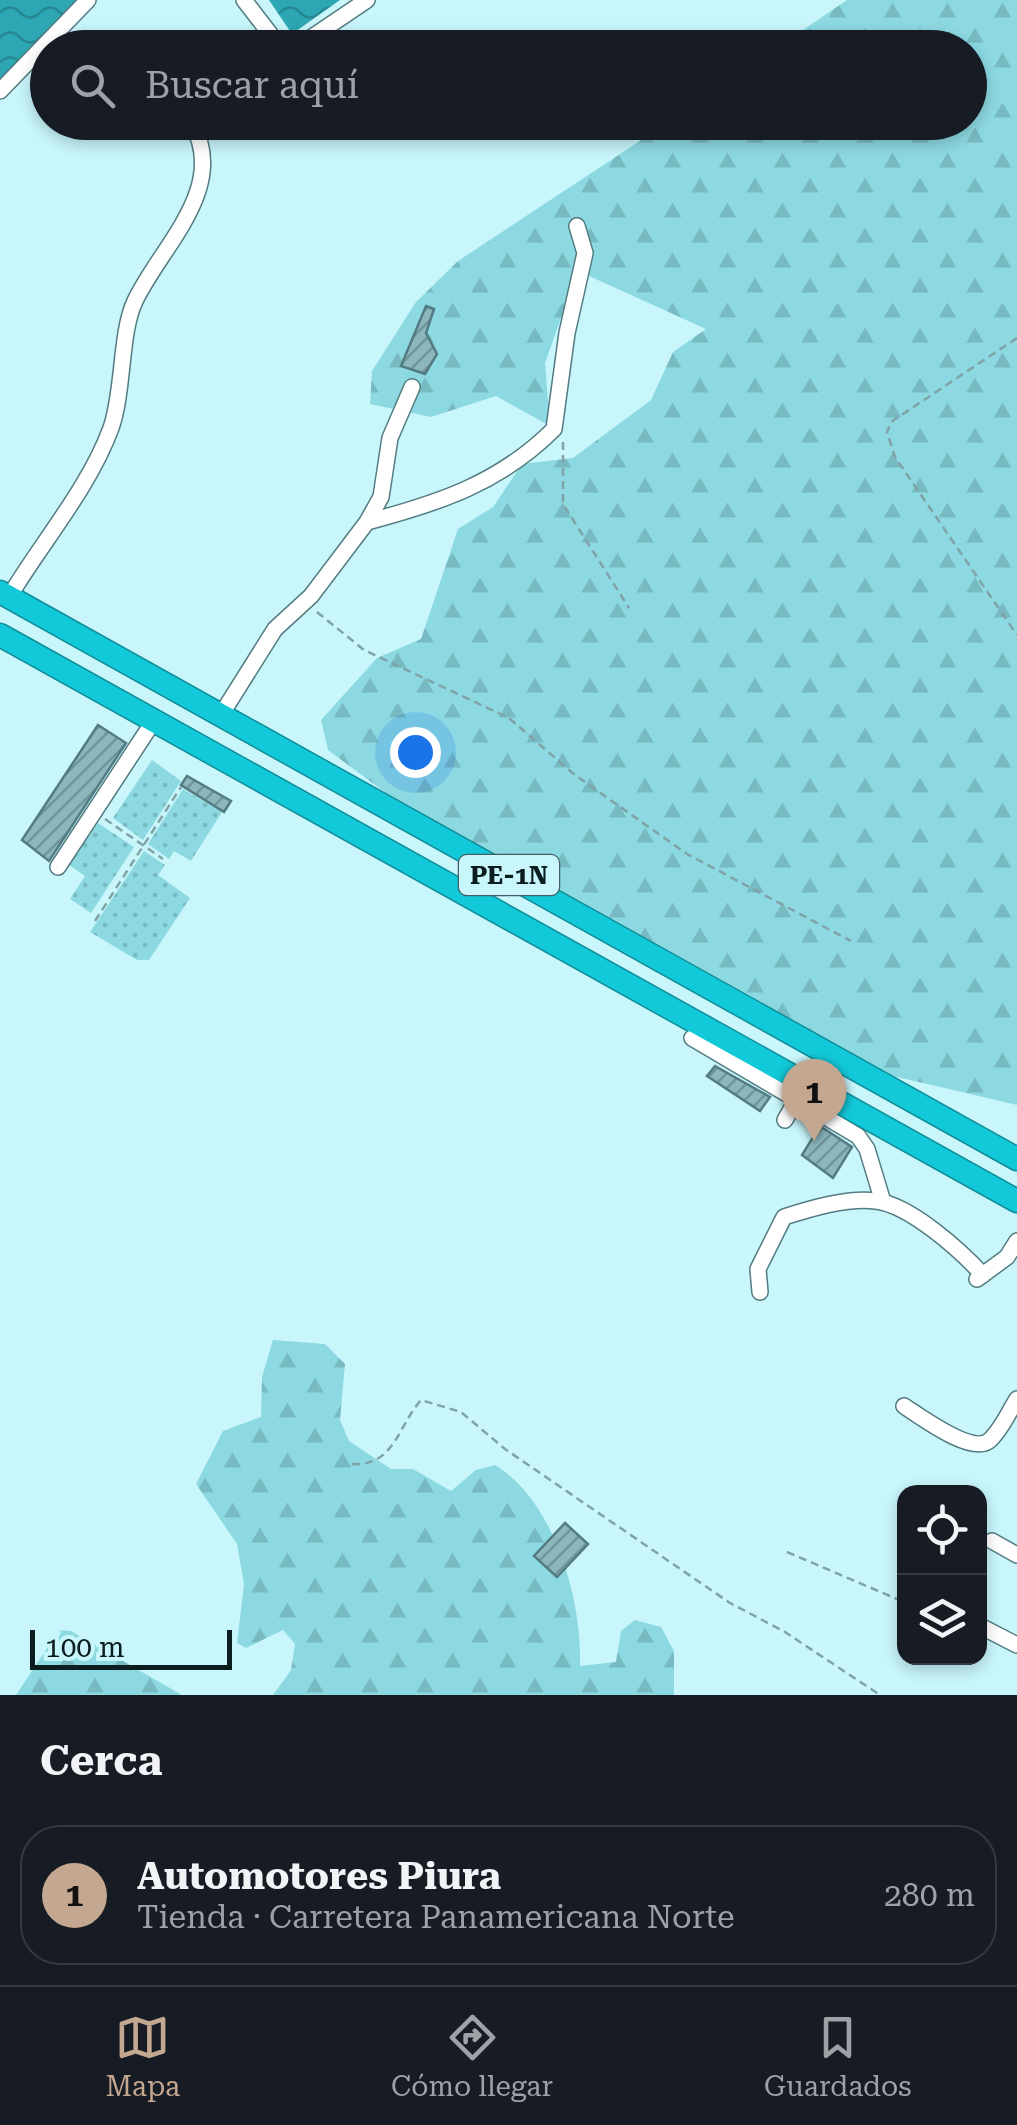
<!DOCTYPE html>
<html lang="es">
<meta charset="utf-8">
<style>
body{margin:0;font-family:"Roboto Serif",serif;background:#242831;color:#f1f3f6}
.controls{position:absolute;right:30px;bottom:30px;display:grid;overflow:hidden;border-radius:20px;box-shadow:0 5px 15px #0003}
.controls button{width:90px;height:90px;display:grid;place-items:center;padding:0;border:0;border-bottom:2px solid #363941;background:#171b24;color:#f1f3f6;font:50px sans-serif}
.scale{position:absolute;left:30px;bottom:25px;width:202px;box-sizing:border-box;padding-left:10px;border:5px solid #0b1d1f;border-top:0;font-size:28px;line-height:35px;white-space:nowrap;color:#0b1d1f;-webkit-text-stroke:8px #c8f6fb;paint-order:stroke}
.you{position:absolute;left:415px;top:752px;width:35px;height:35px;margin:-25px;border:8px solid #fff;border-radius:50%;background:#1a73e8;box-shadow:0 0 0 15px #1a73e833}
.badge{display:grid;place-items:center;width:65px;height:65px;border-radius:50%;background:#c4a791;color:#111;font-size:32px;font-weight:700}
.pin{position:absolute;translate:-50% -82px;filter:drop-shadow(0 2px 5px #0008)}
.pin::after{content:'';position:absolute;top:52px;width:35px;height:30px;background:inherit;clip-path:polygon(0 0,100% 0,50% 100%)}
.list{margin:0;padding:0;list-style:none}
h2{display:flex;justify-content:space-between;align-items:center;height:130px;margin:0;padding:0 40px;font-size:42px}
h2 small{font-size:32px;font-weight:400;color:#9ea1a6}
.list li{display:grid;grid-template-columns:65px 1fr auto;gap:30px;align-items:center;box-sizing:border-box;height:140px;margin:0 20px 20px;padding:0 20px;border:2px solid #363941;border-radius:40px}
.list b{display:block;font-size:38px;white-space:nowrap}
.list p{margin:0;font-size:32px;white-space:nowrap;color:#9ea1a6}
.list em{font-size:32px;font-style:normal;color:#9ea1a6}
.icon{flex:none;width:55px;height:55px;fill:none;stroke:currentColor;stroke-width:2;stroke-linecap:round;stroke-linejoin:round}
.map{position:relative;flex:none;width:1017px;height:1695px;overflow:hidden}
.search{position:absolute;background:#171b24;box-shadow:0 5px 15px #0003;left:30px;right:30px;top:30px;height:110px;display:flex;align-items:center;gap:25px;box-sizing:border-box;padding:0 35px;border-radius:55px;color:#9ea1a6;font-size:38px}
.sheet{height:290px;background:#171b24}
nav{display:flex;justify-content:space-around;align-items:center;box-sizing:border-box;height:140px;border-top:2px solid #363941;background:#171b24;font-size:28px;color:#9ea1a6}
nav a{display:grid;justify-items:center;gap:5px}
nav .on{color:#c4a791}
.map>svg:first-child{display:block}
.grass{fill:url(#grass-dots)}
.forest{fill:url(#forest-firs)}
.water{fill:url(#water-waves)}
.building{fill:url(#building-hatch);stroke:#527c81;stroke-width:2.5}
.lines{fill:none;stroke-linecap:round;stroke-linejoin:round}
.minor-casing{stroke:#527c81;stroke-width:18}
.highway-casing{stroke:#108d98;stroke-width:25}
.path{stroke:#7fa3a6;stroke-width:2.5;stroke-dasharray:8 5;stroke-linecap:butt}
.minor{stroke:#fff;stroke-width:15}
.highway{stroke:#12c9d9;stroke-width:22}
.labels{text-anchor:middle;stroke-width:8;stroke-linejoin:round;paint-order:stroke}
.shield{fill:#c8f6fb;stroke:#445e61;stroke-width:2.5}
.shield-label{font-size:25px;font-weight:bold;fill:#0b1d1f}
</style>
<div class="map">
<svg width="1017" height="1695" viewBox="0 0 1017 1695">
<defs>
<pattern id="grass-dots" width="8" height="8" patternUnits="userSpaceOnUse" patternTransform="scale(2.5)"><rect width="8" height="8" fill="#8dd9e2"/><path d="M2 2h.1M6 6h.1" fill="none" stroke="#78bac1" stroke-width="1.8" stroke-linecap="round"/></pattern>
<pattern id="forest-firs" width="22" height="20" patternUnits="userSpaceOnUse" patternTransform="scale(2.5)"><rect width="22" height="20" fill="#8dd9e2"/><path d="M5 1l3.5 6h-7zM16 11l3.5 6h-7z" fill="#78bac1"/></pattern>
<pattern id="water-waves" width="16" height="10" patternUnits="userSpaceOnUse" patternTransform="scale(2.5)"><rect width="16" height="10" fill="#2da7b3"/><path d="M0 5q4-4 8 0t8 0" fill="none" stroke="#258791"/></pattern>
<pattern id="building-hatch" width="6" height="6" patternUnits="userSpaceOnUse" patternTransform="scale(2.5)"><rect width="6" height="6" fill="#8bb7bc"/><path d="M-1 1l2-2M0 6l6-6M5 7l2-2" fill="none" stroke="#709498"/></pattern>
</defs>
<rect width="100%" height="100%" fill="#c8f6fb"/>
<path class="grass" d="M152,760L181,781L143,840L113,818Z
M183,789L222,812L191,861L174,851L169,859L148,844Z
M98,823L134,847L91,913L70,899L85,876L69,865Z
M144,851L165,865L158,875L190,898L149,960H137L90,932Z"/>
<path class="forest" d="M847,0H1017V1105L893,1076L402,805L328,750L321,720L377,658L421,639L458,529L493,507L522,464L573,458L651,400L673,352L706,329L578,271L545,363L550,426L496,396L431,417L370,404L372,371L416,302L458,261L667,123L970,122V48L778,47Z
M273,1340L325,1344L345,1364L340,1420L349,1441L391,1469H413L451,1491L476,1470L495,1465C555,1502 582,1599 580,1666L616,1662L621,1631L635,1620L661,1627L674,1651V1695H273L291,1670L295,1644L283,1630L246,1648L237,1643L244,1584L237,1544L196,1484L223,1431L261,1417L262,1377Z
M59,1630L71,1631L182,1695H16Z"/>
<path class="water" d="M0,0H77L0,82Z
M269,0H340L292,34Z"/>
<path class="building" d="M426,306L434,309L426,333L437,354L425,374L401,366Z
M98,725L126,743L49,861L22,840Z
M187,776L231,801L224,812L181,785Z
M715,1066L770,1097L760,1111L707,1076Z
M820,1126L852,1147L833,1178L802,1155Z
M565,1523L588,1544L557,1577L534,1556Z"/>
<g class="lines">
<defs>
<path id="minor" d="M244,0L281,48
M296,48L367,0
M0,91L88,0
M367,522C439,503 500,483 554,429L567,333L585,253L577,226
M9,597C42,542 89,488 111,428C124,391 120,332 135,301C161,246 230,187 191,122
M221,715L275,629L311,596L367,522L381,497L390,438L412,387
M58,867L153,722
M692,1038L858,1136L867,1149L883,1202
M785,1120L801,1091
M977,1279L1007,1257L1017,1241
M760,1292L758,1269L784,1217C808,1209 850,1197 876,1201C910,1205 960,1250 983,1275
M904,1406C921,1417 973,1456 990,1440C1001,1430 1009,1412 1017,1399
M992,1541L1017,1555
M980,1626L1017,1645"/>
<path id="highway" d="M0,592L1017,1159
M0,635L1017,1201"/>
</defs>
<use href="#minor" class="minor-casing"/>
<use href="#highway" class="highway-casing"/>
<path class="path" d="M1017,338L891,422L887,432L895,457L1017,635
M563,442V504L629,608
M317,612L364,650L509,718L575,775L687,854L851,941
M105,819L163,859
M95,921L181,787
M352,1464C394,1467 398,1426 421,1400L461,1412L505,1449L730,1603L785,1632L880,1695
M787,1552L904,1602"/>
<use href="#minor" class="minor"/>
<use href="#highway" class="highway"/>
</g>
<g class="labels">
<rect class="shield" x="459" y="855" width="100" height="40" rx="8"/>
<g class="shield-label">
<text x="509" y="884">PE-1N</text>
</g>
</g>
</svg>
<div class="controls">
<button><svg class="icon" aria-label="locate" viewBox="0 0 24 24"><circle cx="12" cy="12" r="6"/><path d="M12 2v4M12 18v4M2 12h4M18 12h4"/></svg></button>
<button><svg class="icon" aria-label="layers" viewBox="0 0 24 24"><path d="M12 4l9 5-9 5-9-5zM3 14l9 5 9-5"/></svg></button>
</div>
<div class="scale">100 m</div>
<div class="you"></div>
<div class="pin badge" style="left:814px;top:1141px">1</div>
<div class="search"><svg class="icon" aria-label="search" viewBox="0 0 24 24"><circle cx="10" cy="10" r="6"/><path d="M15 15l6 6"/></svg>Buscar aquí</div>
</div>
<section class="sheet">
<h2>Cerca<small></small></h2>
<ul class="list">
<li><span class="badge">1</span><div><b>Automotores Piura</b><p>Tienda · Carretera Panamericana Norte</p></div><em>280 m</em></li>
</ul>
</section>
<nav>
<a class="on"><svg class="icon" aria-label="map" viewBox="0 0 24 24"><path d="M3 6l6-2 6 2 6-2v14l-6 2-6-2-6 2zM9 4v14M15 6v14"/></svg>Mapa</a>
<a><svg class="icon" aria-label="directions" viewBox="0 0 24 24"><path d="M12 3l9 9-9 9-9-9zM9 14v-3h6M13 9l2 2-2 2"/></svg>Cómo llegar</a>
<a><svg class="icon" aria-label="saved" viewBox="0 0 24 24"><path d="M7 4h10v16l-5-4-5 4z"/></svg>Guardados</a>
</nav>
